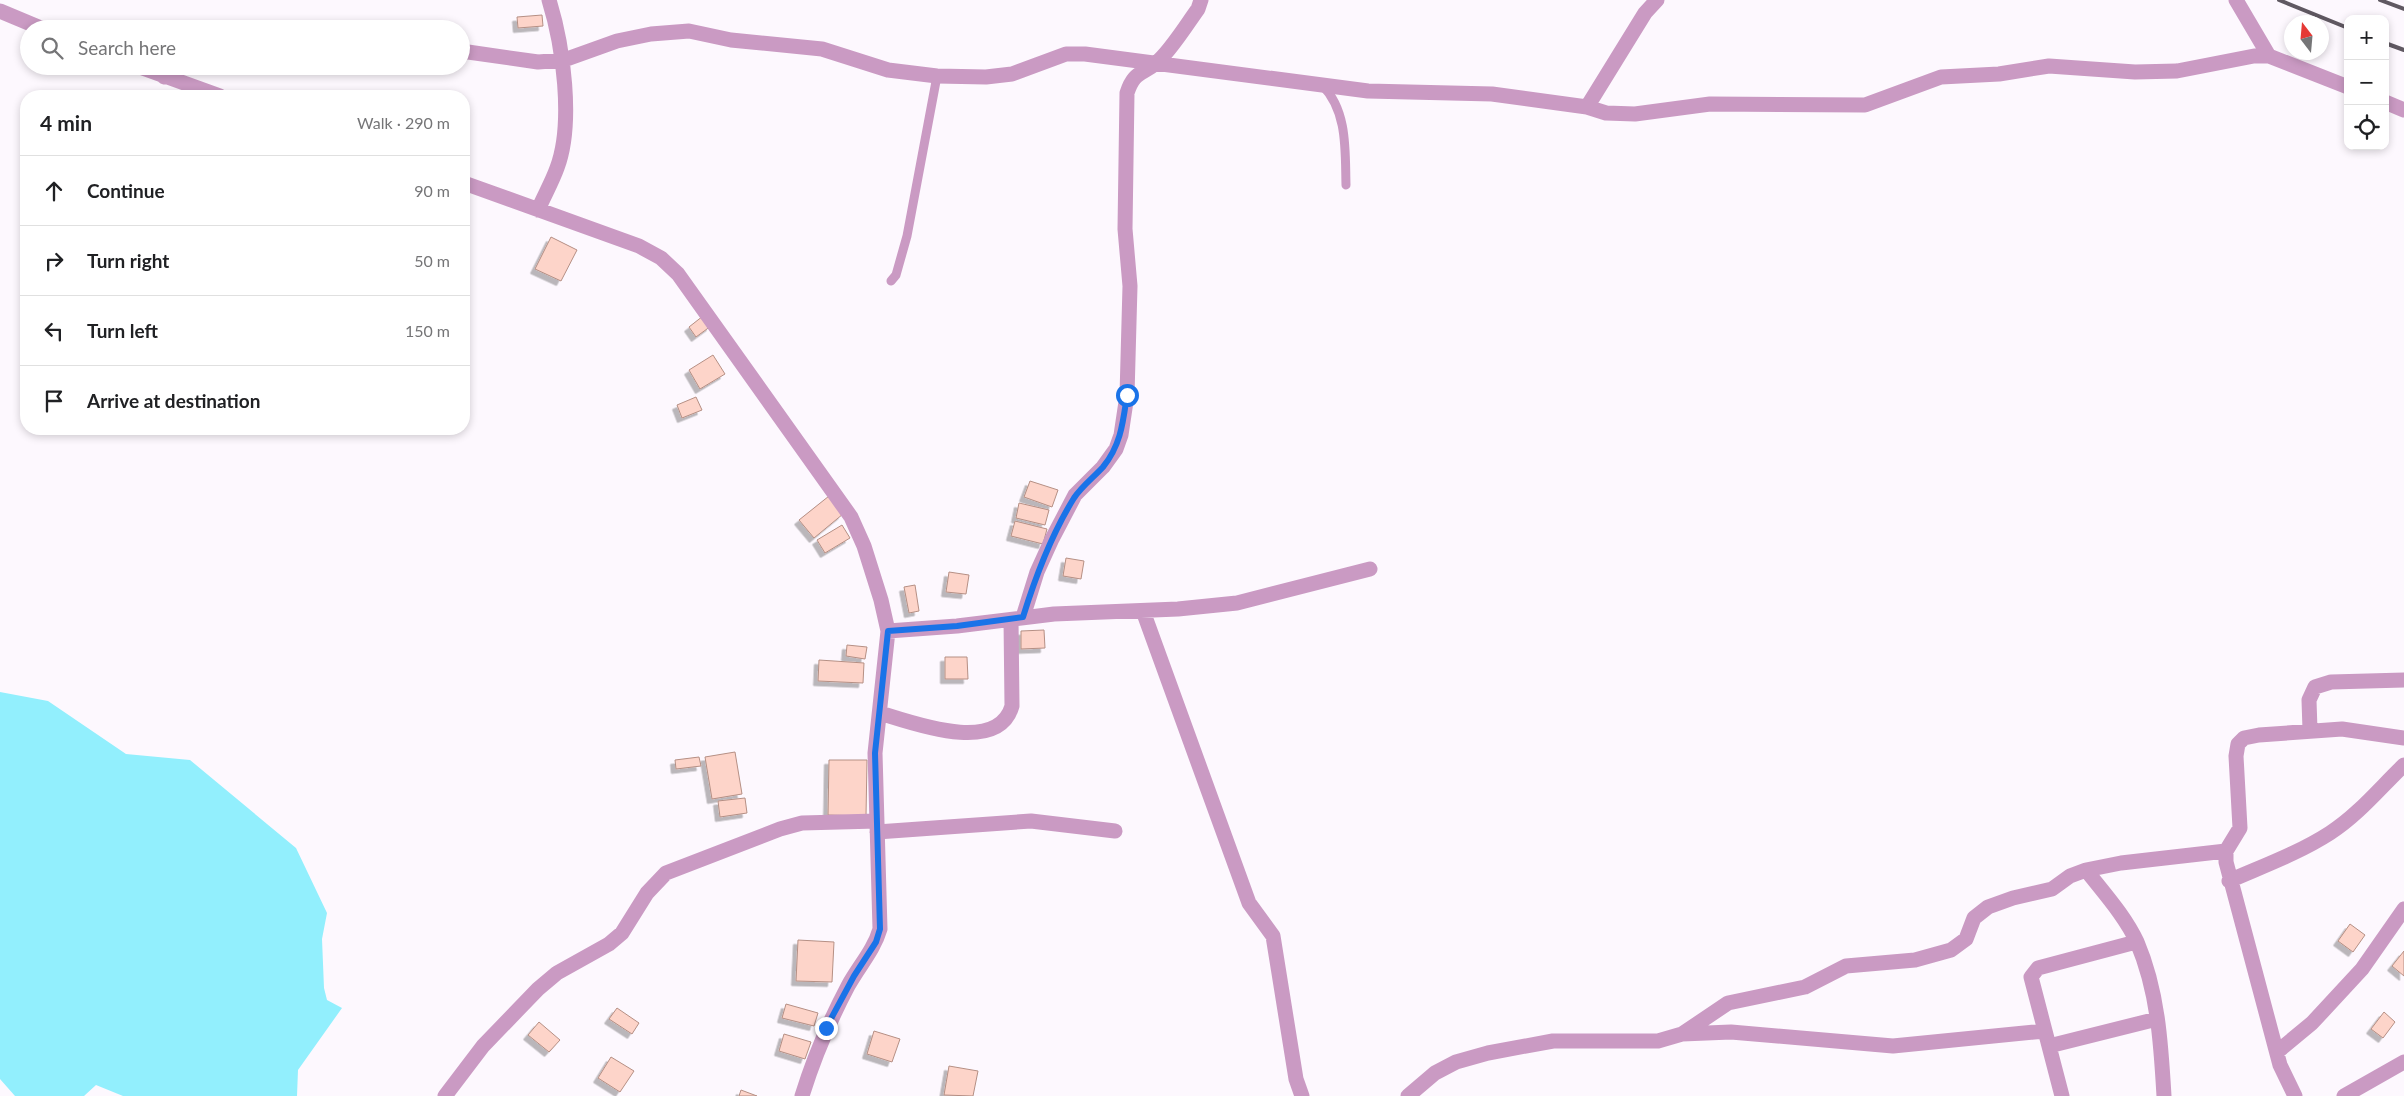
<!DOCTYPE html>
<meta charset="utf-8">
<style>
body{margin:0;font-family:Lato,sans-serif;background:#f6f6f6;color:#202124}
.controls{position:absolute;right:15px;top:15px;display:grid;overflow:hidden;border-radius:10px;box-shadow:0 2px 8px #0003}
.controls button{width:45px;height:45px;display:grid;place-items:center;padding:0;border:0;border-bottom:1px solid #e0e0e0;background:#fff;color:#202124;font:25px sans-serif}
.compass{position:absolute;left:2284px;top:15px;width:45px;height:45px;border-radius:50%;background:#fff;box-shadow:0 2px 8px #0003;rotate:344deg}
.stop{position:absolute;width:15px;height:15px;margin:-11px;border:4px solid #1a73e8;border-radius:50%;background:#fff}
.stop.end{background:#1a73e8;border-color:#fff;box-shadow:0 1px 5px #0008}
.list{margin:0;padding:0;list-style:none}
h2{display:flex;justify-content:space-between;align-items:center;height:65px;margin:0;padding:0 20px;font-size:21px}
h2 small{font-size:16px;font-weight:400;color:#757577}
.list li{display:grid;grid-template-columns:32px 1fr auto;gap:15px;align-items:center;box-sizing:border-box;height:70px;padding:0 20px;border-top:1px solid #e0e0e0}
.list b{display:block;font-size:19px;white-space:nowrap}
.list em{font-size:16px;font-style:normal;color:#757577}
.icon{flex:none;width:28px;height:28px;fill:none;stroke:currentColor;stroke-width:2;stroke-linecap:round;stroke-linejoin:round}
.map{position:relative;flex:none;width:2404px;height:1096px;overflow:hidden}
.search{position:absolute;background:#fff;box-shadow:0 2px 8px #0003;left:20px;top:20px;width:450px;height:55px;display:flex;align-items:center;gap:12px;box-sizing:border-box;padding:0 18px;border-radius:28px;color:#757577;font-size:19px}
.panel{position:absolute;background:#fff;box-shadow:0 2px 8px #0003;left:20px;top:90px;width:450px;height:345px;border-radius:20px}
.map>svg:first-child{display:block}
.water{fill:#92effd}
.building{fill:#fdd4c9;stroke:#b58f84;filter:url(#shadow)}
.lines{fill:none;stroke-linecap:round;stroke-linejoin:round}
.service{stroke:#ca9ac3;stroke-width:9}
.minor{stroke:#ca9ac3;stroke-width:15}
.rail{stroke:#605962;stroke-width:4}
.route{stroke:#1a73e8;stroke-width:6}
</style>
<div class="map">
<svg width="2404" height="1096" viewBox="0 0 2404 1096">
<defs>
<filter id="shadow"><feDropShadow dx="-4.5" dy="4.5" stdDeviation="0" flood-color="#0004"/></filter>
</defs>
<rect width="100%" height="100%" fill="#fdf8fe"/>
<path class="water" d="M0,692L48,701L126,754L190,760L296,848L327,913L322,939L324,988L327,1000L342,1008L298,1070L297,1096H123L96,1085L84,1096H15L0,1079Z"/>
<path class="building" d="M542,15L543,26L518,28L517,17Z
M551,237L577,250L561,281L535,269Z
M703,316L711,326L696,337L689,327Z
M713,355L725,374L700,389L689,370Z
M696,397L702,410L682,418L677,405Z
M1030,481L1058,490L1052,507L1024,497Z
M829,496L843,514L814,538L799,520Z
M1019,503L1049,510L1045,525L1016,518Z
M1015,521L1047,529L1043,544L1011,536Z
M842,525L850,538L825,553L817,540Z
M1066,558L1084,561L1081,579L1063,576Z
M949,572L969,575L966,594L946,592Z
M915,585L919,611L909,613L904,587Z
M1044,630L1045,648L1021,649V631Z
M847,645L867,647L865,659L846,656Z
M945,657H967L968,679H945Z
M819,660L864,663L863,683L818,681Z
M735,752L742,794L712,799L705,757Z
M699,757L701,766L676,769L675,760Z
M829,760H867L866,816L828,815Z
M745,798L747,813L720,817L718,801Z
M2350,924L2365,935L2353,952L2338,941Z
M798,940L834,942L832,982L796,981Z
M2404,951V976L2392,966Z
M786,1004L818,1013L814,1026L782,1018Z
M617,1008L639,1023L632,1034L609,1019Z
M2384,1012L2395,1022L2383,1038L2371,1029Z
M539,1022L560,1040L549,1052L528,1035Z
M874,1031L900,1039L892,1062L867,1054Z
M784,1034L811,1042L805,1059L779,1051Z
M611,1057L634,1071L620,1092L598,1078Z
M949,1066L978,1071L973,1096L944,1095Z
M741,1090L757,1096H739Z"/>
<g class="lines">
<path class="service" d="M1322,85C1348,111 1345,151 1346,185
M891,281L896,275L907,236L937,76"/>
<path class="minor" d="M2236,0L2269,56
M0,11L43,29
M461,51L538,62L564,60L617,41L651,34L689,31L731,40L822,49L888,70L937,76L986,77L1012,74L1066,54H1085L1368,91L1492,94L1587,107L1606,113L1635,114L1710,104L1865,105L1941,77L1999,74L2049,66L2135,72L2177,71L2254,56H2269L2348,87
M137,66L220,96
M164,77L177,66
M2385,102L2404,110
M1587,107L1645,13L1657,0
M464,183L639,246L661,258L678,274L851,517L864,546L881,600L888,631L875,753L880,929C874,950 859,966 848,986C829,1022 814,1057 802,1096
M538,210C544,196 552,182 557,168C574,123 563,45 549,0
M1143,611L1249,903L1273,936L1296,1079L1302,1096
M1023,617L1037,572L1052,539L1075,495L1103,467L1116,449L1121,435L1127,395L1130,286L1125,229L1127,93C1134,71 1142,75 1156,63C1170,52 1187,24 1198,9L1201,0
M888,631L957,626L1054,614L1178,609L1237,603L1370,569
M880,713C913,723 998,755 1012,706L1011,620
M2310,730L2309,700L2315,687L2331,682L2404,680
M877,832L1031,821L1115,831
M2086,870C2104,893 2125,916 2137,942C2158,991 2161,1044 2164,1096
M2229,881C2263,866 2299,853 2330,833C2358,815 2380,788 2404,765
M1682,1034L1731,1032L1893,1046L2045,1031
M2049,1046L2157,1019
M2277,1052L2312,1023L2362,969L2404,909
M445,1096L483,1046L538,989L557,973L609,944L622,933L647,893L666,873L780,829L802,823L877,821
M1408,1096L1435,1073L1456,1062L1488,1053L1553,1041H1658L1682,1034L1728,1003L1805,987L1846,966L1915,960L1951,950L1966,939L1974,918L1988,907L2013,898L2052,889L2070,876L2086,870L2121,863L2226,851
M2062,1096L2031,977L2038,968L2136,942
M2295,1096L2280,1065L2226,862V851L2240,828L2236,756L2238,744L2244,738L2259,735L2342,729L2404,738
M2344,1096L2404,1062"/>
<path class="rail" d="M2279,0L2348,28
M2380,0L2404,9
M2385,43L2404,50"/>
</g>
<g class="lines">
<path class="route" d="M826,1028L854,976L876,942L880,929L875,753L888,631L957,626L1023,617C1036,575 1051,535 1074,498C1082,486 1094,477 1103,467C1121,445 1123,422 1127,395"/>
</g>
</svg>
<div class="controls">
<button>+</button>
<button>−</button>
<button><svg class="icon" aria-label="locate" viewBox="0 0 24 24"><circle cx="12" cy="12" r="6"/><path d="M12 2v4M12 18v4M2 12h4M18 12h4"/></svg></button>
</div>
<svg class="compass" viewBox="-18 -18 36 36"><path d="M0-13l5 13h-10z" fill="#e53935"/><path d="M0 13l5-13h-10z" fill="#757577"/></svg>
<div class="stop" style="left:1127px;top:395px"></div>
<div class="stop end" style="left:826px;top:1028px"></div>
<div class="search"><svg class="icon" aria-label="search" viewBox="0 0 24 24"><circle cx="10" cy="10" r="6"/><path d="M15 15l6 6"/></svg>Search here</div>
<section class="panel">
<h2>4 min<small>Walk · 290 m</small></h2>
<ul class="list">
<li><svg class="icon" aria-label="ahead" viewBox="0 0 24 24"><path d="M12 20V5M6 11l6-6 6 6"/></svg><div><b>Continue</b></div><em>90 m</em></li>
<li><svg class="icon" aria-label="right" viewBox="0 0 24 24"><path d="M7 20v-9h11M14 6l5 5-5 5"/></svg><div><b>Turn right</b></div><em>50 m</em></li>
<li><svg class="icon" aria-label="left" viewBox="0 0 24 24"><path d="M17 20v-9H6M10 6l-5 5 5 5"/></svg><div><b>Turn left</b></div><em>150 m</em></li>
<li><svg class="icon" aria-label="arrive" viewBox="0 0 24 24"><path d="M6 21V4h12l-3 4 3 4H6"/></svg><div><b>Arrive at destination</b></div></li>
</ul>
</section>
</div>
